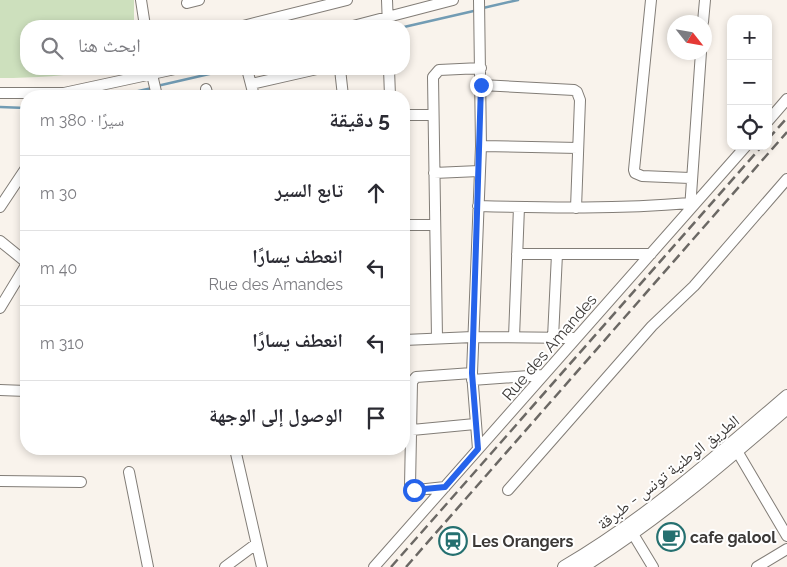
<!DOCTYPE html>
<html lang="ar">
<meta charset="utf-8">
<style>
body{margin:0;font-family:Raleway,"Noto Naskh Arabic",sans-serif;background:#f2f2f3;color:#2b2b33;direction:rtl}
.controls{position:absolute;right:15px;top:15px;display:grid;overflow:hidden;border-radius:10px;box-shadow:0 2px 8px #0003}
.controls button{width:45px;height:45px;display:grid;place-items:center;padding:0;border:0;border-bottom:1px solid #e1e1e2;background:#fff;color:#2b2b33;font:25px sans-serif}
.compass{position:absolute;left:667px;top:15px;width:45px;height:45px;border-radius:50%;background:#fff;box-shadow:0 2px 8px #0003;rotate:121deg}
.stop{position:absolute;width:15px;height:15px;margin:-11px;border:4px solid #2563eb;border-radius:50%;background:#fff}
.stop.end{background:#2563eb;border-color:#fff;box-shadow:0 1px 5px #0008}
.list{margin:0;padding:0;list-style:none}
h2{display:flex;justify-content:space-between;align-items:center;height:65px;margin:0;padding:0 20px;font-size:21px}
h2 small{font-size:16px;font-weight:400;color:#7c7c81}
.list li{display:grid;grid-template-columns:32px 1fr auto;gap:15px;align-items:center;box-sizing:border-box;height:75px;padding:0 20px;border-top:1px solid #e1e1e2}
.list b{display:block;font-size:19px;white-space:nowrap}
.list p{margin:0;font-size:16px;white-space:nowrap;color:#7c7c81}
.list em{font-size:16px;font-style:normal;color:#7c7c81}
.icon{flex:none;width:28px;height:28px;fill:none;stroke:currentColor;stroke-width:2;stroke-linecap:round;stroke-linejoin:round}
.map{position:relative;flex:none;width:787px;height:567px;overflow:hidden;direction:ltr}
.search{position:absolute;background:#fff;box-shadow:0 2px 8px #0003;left:20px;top:20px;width:390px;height:55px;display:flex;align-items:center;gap:12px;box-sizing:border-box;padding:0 18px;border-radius:20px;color:#7c7c81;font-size:19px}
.panel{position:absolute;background:#fff;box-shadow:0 2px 8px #0003;left:20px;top:90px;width:390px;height:365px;border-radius:20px;direction:rtl}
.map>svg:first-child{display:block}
.green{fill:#cde0bd}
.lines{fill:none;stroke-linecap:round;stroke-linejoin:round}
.stream{stroke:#729cb4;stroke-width:2.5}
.minor-casing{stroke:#827d77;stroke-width:12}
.major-casing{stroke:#827d77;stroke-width:14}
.minor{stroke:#fff;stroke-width:10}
.major{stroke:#fff;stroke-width:12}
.rail{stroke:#6b6864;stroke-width:2.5;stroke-dasharray:10 5;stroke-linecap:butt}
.route{stroke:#2563eb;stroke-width:6}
.labels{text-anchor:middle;stroke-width:4;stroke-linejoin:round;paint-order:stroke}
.street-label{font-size:16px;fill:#3c3937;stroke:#fff}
.poi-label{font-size:16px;font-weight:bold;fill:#3c3937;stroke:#fff;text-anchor:start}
</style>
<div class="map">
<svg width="787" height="567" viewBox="0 0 787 567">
<rect width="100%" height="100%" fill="#f9f3ec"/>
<path class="green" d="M0,0H134V26H26V69H102C67,76 35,78 0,78Z"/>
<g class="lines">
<path class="stream" d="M483,8L518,0
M404,27L478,10
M157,86L231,69
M116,96L152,88
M0,107L26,108"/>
<defs>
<path id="minor" d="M141,0L145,26
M387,0L388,26
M651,0L634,170L635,173L642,176L690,178
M187,3L199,0
M703,22L705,0
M243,26L347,0
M353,26L453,0
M247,69L254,96
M340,69L343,96
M389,69L390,96
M151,70L157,96
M251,84L317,69
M481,85L574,90L577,92L580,100L576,208
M206,89L208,96
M0,93H64L175,69
M404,115H432
M768,121L787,99
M481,146L578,148
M434,173L479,171
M478,206C549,208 619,209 690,203
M0,207L26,168
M690,209L701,52
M404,225H435
M0,241L26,262
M517,254H651
M0,308L26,265
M514,337L519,207
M437,338L433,77L439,70L481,68
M553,338L557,254
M404,340L473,337L576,338
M472,380L543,375
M0,390L26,391
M412,430L475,424
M235,449L262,567
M478,449L472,373L481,146L479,0
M737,451L787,536
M129,472L148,567
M0,481L81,482
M445,487L417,490L410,486L412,382L416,377L472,373
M508,490L652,326L694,286L787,179
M633,534L653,567
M225,567L256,544
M374,567L746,146
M757,567L787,549"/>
<path id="major" d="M564,567C646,519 716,457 787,396
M582,567C656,521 721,465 787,408"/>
</defs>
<use href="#minor" class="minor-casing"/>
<use href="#major" class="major-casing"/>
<use href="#minor" class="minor"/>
<use href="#major" class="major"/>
<path class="rail" d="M768,139L787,118
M391,567L762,146
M406,567L787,132"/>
</g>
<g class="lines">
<path class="route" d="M414,490L445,487L478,449L472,373L481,85"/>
</g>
<defs>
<symbol id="cafe-ring" viewBox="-11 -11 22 22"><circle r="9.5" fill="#fff" stroke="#257070" stroke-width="1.5"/><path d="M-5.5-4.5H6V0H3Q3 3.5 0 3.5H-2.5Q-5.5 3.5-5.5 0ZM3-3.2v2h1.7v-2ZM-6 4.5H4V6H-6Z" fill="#257070"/></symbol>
<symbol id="station-ring" viewBox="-11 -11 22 22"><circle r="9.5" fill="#fff" stroke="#257070" stroke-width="1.5"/><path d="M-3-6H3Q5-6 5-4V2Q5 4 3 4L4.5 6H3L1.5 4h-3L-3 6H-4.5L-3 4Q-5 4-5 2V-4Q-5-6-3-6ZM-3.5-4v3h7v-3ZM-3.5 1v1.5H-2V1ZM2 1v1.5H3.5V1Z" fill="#257070"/></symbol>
</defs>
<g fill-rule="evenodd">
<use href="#cafe-ring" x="655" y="521" width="32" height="32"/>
<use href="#station-ring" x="437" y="525" width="32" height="32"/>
</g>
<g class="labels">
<g class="street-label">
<text transform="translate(549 347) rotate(-49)" y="6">Rue des Amandes</text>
<text transform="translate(668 472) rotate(-38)" y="6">الطريق الوطنية تونس - طبرقة</text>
</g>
<g class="poi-label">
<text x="690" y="543">cafe galool</text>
<text x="472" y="547">Les Orangers</text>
</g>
</g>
</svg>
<div class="controls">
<button>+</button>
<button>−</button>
<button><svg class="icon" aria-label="locate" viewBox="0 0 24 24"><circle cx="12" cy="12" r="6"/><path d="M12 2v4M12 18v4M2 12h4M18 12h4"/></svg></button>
</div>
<svg class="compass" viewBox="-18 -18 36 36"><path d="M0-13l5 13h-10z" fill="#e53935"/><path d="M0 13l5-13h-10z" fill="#7c7c81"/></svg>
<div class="stop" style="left:414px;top:490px"></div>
<div class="stop end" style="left:481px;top:85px"></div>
<div class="search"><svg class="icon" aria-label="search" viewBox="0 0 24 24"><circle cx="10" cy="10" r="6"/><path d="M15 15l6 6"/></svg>ابحث هنا</div>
<section class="panel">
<h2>5 دقيقة<small>سيرًا · 380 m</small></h2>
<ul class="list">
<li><svg class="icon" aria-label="ahead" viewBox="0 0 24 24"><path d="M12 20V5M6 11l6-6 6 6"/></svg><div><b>تابع السير</b></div><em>30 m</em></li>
<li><svg class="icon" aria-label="left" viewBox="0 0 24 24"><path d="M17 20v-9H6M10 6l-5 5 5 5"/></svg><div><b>انعطف يسارًا</b><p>Rue des Amandes</p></div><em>40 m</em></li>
<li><svg class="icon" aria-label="left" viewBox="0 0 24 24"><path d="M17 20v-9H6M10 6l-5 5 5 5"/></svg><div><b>انعطف يسارًا</b></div><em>310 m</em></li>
<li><svg class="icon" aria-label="arrive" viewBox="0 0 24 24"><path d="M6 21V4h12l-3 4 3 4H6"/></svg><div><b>الوصول إلى الوجهة</b></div></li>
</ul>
</section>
</div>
